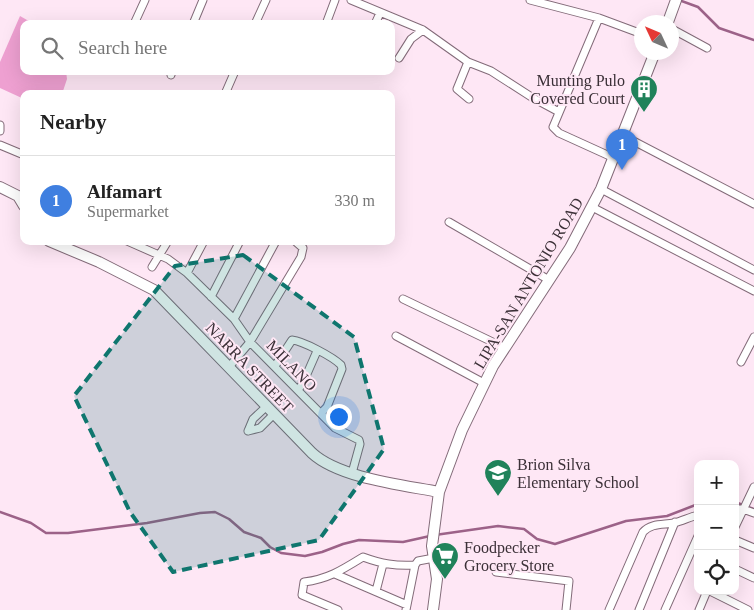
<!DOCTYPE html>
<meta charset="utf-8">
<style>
body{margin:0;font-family:"Times New Roman",serif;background:#f6f6f6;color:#222}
.controls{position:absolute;right:15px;bottom:15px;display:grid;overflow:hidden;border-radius:10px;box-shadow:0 5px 20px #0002}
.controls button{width:45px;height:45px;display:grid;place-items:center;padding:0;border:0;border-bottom:1px solid #e0e0e0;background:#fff;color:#222;font:25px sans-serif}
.compass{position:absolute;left:634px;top:15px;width:45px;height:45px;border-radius:50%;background:#fff;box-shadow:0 5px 20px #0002;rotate:314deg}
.you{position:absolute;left:338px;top:416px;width:18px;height:18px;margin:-12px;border:4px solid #fff;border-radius:50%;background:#1a73e8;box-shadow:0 0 0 8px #1a73e833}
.badge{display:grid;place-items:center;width:32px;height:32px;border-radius:50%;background:#20825a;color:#fff;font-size:16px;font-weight:700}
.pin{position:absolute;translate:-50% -41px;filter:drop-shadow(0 1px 2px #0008)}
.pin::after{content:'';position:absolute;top:26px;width:18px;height:15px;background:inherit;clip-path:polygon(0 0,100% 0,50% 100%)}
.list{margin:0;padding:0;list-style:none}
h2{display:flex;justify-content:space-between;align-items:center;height:65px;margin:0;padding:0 20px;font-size:21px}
h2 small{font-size:16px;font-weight:400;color:#767676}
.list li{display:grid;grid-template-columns:32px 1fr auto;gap:15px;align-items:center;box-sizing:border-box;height:90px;padding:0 20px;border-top:1px solid #e0e0e0}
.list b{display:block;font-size:19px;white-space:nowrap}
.list p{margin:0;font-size:16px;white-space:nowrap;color:#767676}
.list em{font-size:16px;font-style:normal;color:#767676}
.icon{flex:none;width:28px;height:28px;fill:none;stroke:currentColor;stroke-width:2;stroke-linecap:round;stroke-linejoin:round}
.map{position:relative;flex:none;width:754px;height:610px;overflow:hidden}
.search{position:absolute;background:#fff;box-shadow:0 5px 20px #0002;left:20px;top:20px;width:375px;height:55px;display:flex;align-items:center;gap:12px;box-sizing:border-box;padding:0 18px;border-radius:10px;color:#767676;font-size:19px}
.panel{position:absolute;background:#fff;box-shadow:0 5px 20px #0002;left:20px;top:90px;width:375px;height:155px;border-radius:10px}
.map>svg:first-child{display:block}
.green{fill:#eea0d1}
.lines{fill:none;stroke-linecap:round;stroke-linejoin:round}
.stream{stroke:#9c6288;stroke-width:2.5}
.street-casing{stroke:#836b79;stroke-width:9}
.secondary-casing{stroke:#836b79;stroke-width:12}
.street{stroke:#fff;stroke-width:7}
.secondary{stroke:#fff;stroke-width:10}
.marked{fill:#0f766e;fill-opacity:0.2;stroke:#0f766e;stroke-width:4;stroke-dasharray:10 6;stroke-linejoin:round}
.labels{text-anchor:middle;stroke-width:4;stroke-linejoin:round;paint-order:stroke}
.poi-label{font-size:16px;fill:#3b3037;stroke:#fee7f5;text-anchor:start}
.street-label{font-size:16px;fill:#3b3037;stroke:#fee7f5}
</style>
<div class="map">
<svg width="754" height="610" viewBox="0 0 754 610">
<rect width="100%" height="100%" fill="#fee7f5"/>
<path class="green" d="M20,16L34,24H24V71H66L67,79L62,94H24V99L0,88V62Z"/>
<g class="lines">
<path class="stream" d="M679,0L698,7L719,28L754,40
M735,502L754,509
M0,512L31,523L46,533H68L147,523L200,513L215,512L229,519L244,532L261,538L270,547L281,553L305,556L322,552L343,544L359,540L403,542L430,536
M435,535L498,526L524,529L537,539L555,544L626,521L667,516L698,504"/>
<defs>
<path id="street" d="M351,0L423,30L468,62L491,71L533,98L559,112
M530,0L599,18L642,34
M599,18L553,127L559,133L614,158
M134,24L145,0
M193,24L203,0
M255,24L266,0
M326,24L335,0
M375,24L380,13
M672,29L707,48
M399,58L411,39L423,30
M468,62L457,89L469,99
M171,75L172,71
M225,94L235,71
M0,125V131
M622,135L754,204
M0,145L24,155
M601,189L754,270
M592,207L754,291
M449,222L549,280
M127,241L168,259L187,273L234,319L250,342L335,428L359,440L360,444L352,473
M152,267L168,241
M187,273L204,241
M211,297L240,241
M403,299L505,348
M234,319L276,241
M396,336L484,383
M741,362L754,337
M275,366L292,340C303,341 333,357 341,365L342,369L327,407L321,413
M229,367L250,342L301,257L303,248L295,241
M298,390L303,383L317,351
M248,431L260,428L274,414
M248,431L253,419L267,406
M735,509H743L754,513
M735,527L754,487
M735,540L754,548
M735,569L754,578
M496,572L569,581L566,610
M335,574L407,605
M376,591L383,564
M710,591L748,610
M338,610L302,595L304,582C328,579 342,570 363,557C382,564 395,566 415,565L418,561L434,558
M406,610L415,565
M609,610L643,532C651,523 663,525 674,523C682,521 690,517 698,515
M639,610L675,522
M665,610L698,536
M699,610L707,591"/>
<path id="secondary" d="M668,22L676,0
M0,187L18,196L24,206
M49,241L99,262L154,290L312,453C339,478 403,485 439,492
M433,610L437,579L432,546L439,492L462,430L493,366L570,248L601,189L655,52"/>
</defs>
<use href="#street" class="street-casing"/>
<use href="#secondary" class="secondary-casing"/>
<use href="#street" class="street"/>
<use href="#secondary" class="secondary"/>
</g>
<path class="marked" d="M243,255L354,337L384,449L319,540L173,572L130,512L74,396L175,266Z"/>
<defs>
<symbol id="building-pin" viewBox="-11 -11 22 30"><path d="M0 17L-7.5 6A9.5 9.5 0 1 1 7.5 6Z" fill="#20825a" stroke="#fee7f5"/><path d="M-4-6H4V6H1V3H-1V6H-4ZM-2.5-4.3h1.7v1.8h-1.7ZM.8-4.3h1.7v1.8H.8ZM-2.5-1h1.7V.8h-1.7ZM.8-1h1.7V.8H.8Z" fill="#fff"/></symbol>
<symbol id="school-pin" viewBox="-11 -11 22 30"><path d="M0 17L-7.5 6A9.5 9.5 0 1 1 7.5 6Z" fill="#20825a" stroke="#fee7f5"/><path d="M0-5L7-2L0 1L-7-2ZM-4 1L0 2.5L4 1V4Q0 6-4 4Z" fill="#fff"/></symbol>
<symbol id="supermarket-pin" viewBox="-11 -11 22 30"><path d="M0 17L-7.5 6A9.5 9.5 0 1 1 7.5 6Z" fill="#20825a" stroke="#fee7f5"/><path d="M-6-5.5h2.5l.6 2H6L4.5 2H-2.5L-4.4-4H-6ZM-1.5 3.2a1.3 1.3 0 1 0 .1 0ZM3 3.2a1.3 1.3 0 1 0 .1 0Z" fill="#fff"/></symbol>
</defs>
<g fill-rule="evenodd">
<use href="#building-pin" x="628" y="73" width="32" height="43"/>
<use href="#school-pin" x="482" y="457" width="32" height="43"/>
<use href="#supermarket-pin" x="429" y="540" width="32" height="43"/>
</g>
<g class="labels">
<g class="poi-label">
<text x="625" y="86" text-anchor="end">Munting Pulo<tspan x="625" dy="18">Covered Court</tspan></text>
<text x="517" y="470">Brion Silva<tspan x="517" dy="18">Elementary School</tspan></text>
<text x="464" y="553">Foodpecker<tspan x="464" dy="18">Grocery Store</tspan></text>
</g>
<g class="street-label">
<text transform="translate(528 283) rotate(-59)" y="6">LIPA-SAN ANTONIO ROAD</text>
<text transform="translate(292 365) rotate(46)" y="6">MILANO</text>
<text transform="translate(250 367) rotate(46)" y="6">NARRA STREET</text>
</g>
</g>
</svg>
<div class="controls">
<button>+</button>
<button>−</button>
<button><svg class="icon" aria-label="locate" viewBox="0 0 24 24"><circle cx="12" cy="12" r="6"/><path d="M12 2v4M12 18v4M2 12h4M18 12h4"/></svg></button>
</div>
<svg class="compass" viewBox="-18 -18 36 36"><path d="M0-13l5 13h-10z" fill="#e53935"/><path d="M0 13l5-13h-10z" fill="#767676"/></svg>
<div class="you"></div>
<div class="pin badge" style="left:622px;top:170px;background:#3f7fe0">1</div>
<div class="search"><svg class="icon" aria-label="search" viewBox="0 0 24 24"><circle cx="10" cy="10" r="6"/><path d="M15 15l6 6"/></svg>Search here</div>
<section class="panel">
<h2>Nearby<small></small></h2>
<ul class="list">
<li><span class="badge" style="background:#3f7fe0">1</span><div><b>Alfamart</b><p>Supermarket</p></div><em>330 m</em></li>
</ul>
</section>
</div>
